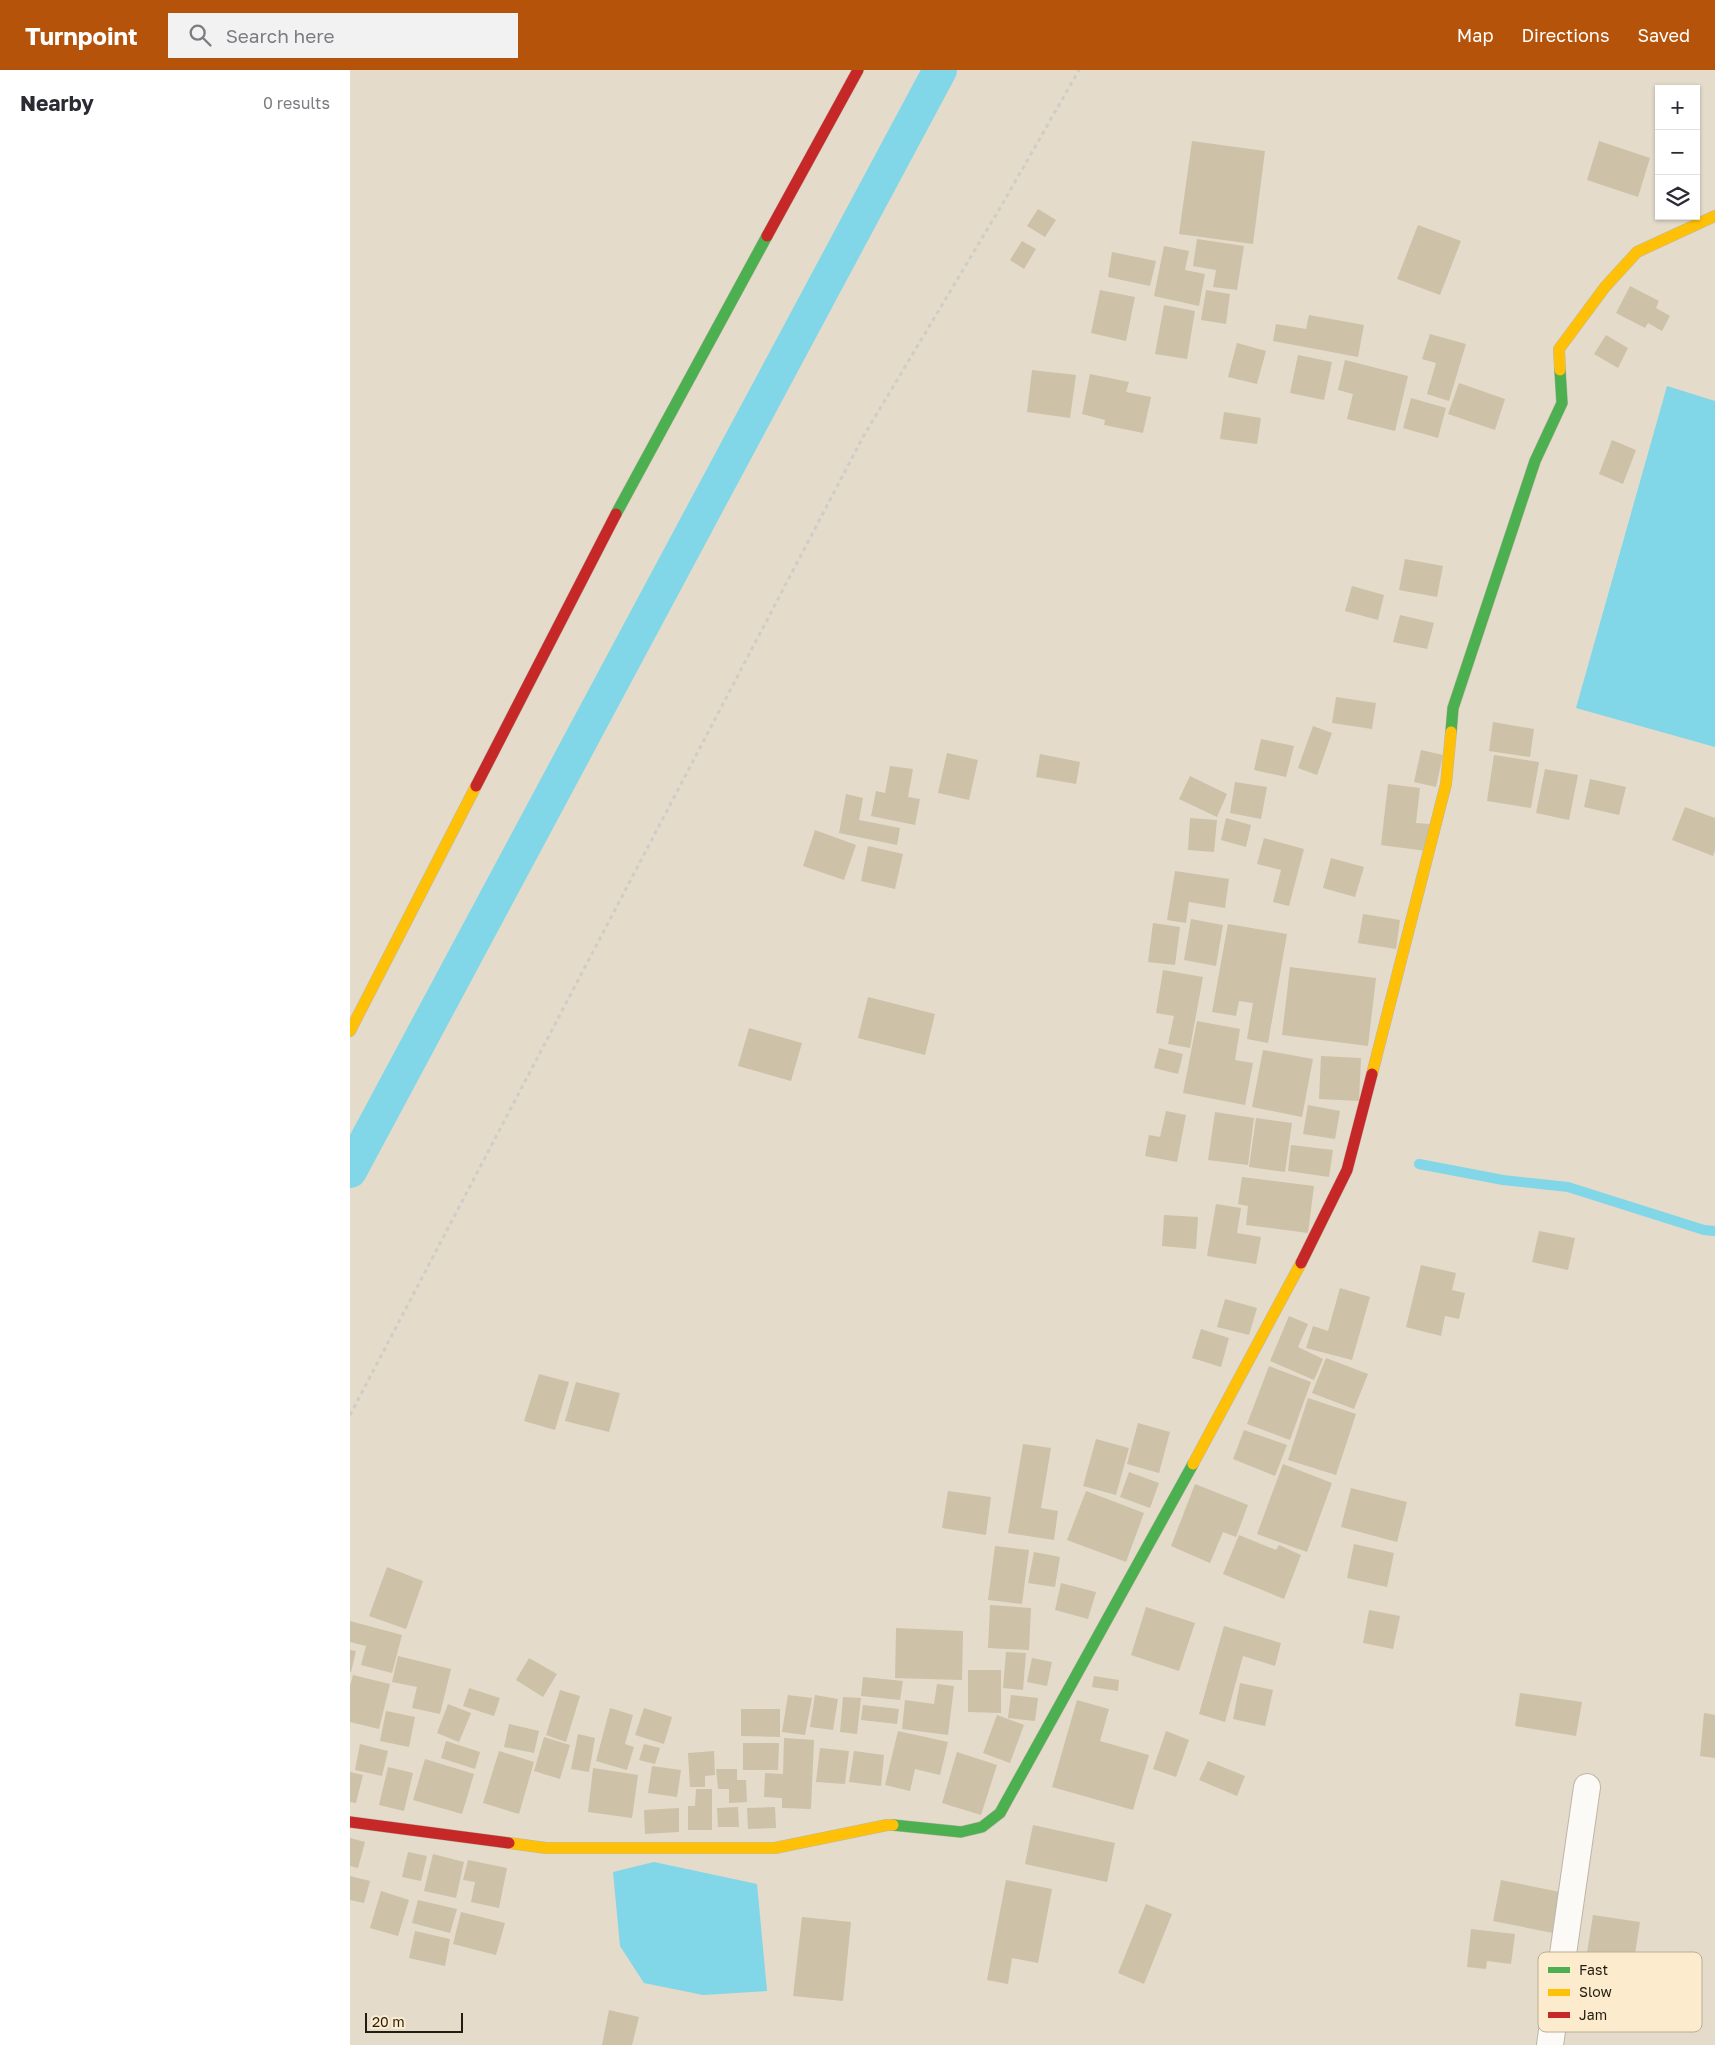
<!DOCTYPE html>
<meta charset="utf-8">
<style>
body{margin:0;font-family:"Golos Text",sans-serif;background:#f2f2f3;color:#2b2b33}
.controls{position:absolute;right:15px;top:15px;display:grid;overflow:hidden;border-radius:0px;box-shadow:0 1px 4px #0004}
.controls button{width:45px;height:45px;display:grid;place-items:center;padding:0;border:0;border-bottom:1px solid #e1e1e2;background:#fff;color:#2b2b33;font:25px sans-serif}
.scale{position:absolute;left:15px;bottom:12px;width:98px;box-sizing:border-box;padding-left:5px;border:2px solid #221c11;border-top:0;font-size:14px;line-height:18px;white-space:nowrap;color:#221c11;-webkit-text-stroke:4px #fceccd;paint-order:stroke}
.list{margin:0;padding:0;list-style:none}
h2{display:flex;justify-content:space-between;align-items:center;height:65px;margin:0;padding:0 20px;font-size:21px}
h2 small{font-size:16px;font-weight:400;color:#7c7c81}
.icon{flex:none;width:28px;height:28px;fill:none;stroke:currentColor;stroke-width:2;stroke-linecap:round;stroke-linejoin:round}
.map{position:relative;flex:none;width:1365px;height:1975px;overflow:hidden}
header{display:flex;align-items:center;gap:30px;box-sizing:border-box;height:70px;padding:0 25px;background:#b45309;color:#fff}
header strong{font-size:24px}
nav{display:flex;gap:28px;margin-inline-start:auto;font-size:18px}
.search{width:350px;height:45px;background:#f2f2f3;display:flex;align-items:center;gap:12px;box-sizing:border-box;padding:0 18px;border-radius:0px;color:#7c7c81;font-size:19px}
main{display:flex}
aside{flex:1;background:#fff}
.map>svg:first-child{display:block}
.water{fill:#81d6e7}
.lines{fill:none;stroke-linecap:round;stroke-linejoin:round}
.stream{stroke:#81d6e7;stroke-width:10}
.canal{stroke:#81d6e7;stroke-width:34}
.building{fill:#cdc1a8}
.street-casing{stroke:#bdb6a8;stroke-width:28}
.fast-casing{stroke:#bdb6a8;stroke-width:12}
.slow-casing{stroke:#bdb6a8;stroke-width:12}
.jam-casing{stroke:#bdb6a8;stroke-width:12}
.path{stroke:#cfcdc7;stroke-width:3;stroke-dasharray:4 4;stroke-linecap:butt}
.street{stroke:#fbfaf7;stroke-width:26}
.fast{stroke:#4caf50;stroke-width:11}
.slow{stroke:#ffc107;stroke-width:11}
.jam{stroke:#c62828;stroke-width:11}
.key{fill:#fceccd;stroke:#bbae95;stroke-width:1}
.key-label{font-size:14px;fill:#221c11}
</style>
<header>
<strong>Turnpoint</strong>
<div class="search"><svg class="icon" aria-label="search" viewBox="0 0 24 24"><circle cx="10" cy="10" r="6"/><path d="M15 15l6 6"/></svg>Search here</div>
<nav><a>Map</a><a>Directions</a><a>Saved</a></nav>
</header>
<main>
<aside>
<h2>Nearby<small>0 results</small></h2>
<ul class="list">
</ul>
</aside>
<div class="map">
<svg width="1365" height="1975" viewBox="0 0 1365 1975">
<rect width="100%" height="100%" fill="#e4dbca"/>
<path class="water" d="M1317,316L1365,331V677L1226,638Z
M304,1792L407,1814L417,1921L353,1925L294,1913L270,1876L263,1802Z"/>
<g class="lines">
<path class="stream" d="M1069,1094L1153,1110L1218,1117L1354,1160L1365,1161"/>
<path class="canal" d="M0,1101L590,0"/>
</g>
<path class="building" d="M842,71L915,81L903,174L829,164Z
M1249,71L1300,88L1288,127L1237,110Z
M688,139L706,150L695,167L677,156Z
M1068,155L1111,171L1090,225L1047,209Z
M847,169L894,176L887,220L863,217L866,200L843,196Z
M672,171L686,179L674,199L660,190Z
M814,176L839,181L835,200L855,204L849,236L804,226Z
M762,182L806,191L800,216L758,207Z
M1280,216L1309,231L1306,238L1320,246L1312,261L1298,253L1295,258L1266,243Z
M750,220L785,227L776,271L741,263Z
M856,220L880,224L876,254L851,250Z
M814,235L845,241L837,289L805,284Z
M959,245L1014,255L1008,287L923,271L926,254L956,259Z
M1080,264L1116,274L1099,331L1077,324L1086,293L1072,289Z
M1256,265L1278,278L1268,298L1244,284Z
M887,273L916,281L907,314L878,307Z
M948,285L982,292L974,330L940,323Z
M995,290L1058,306L1045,361L997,349L1003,324L988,320Z
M682,300L726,305L720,348L677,342Z
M740,304L779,312L776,322L801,327L793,363L754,355L755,350L732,344Z
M1109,313L1155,329L1145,360L1098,344Z
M1061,328L1096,338L1088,368L1053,358Z
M874,342L911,348L907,374L870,369Z
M1262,370L1286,380L1273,414L1249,404Z
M1055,489L1093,496L1087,527L1049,520Z
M1002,516L1034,525L1028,550L995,541Z
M1050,545L1084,553L1077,579L1043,572Z
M986,627L1026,633L1022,659L982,653Z
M1143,652L1184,659L1180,687L1139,681Z
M963,656L982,663L967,705L948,698Z
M911,669L944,676L936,707L904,700Z
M1071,680L1093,685L1086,717L1064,712Z
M597,683L628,690L619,730L588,723Z
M690,684L730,692L726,714L686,707Z
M1144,685L1189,692L1181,738L1137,731Z
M540,696L563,699L558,727L570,729L565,755L521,746L526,721L535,723Z
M1195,699L1228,705L1219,750L1186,743Z
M840,706L877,724L867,747L829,729Z
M1240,709L1276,717L1269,745L1234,737Z
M885,712L917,717L911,749L880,743Z
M1038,714L1070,718L1066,753L1080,754L1076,781L1031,775Z
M496,724L513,728L509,750L550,758L547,775L489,763Z
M1335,737L1365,748V781L1363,786L1322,770Z
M840,748L867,750L864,782L838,780Z
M876,748L901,755L896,777L871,770Z
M465,760L506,775L494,810L453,796Z
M914,768L954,779L939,836L923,832L931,800L907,794Z
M518,776L553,784L545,819L511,811Z
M981,788L1014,797L1005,827L973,818Z
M825,801L879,809L875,838L839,832L836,853L817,850Z
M1013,844L1050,850L1046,879L1008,873Z
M841,849L873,855L866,896L834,890Z
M803,853L830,857L825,895L798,892Z
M878,854L937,864L918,973L897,969L903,933L889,931L886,946L862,942Z
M940,897L1026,908L1018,976L932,965Z
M813,900L853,907L840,978L818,974L824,946L806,943Z
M518,927L585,944L575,985L508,968Z
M847,951L890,959L885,990L903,993L895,1035L833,1023Z
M399,958L452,973L441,1011L388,996Z
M809,978L833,984L828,1004L804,998Z
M913,980L963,989L952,1047L902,1037Z
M971,986L1011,988L1009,1031L969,1029Z
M958,1035L990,1041L985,1069L953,1064Z
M816,1041L836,1045L827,1092L795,1086L799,1065L810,1067Z
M865,1042L904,1048L898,1095L858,1090Z
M906,1048L942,1053L935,1102L899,1097Z
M941,1075L983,1080L979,1107L938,1101Z
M892,1107L964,1116L958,1163L896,1155L898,1136L888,1134Z
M866,1134L891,1138L887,1163L911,1167L906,1194L857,1186Z
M814,1145L848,1147L846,1179L812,1176Z
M1189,1161L1225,1168L1218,1200L1182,1192Z
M1071,1195L1106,1203L1102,1220L1115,1223L1109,1249L1095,1246L1091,1266L1056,1257Z
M990,1218L1020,1227L1002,1290L956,1278L963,1256L978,1261Z
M875,1229L907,1238L899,1265L867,1257Z
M939,1246L958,1254L948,1277L973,1289L964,1310L920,1291Z
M851,1259L879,1268L871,1297L842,1288Z
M976,1288L1018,1304L1004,1339L962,1323Z
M919,1296L961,1312L940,1370L897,1354Z
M189,1304L219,1312L205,1360L174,1351Z
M226,1312L270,1323L259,1362L215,1351Z
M958,1328L1006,1344L986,1405L938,1390Z
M788,1353L820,1362L809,1403L777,1394Z
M894,1360L937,1375L925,1406L883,1389Z
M746,1369L779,1378L766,1425L733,1416Z
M673,1374L701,1378L691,1438L708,1441L704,1470L658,1463Z
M933,1394L982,1413L957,1482L907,1464Z
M779,1402L809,1413L800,1438L770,1427Z
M845,1414L898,1435L886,1467L873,1462L860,1493L821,1476Z
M1001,1418L1057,1432L1047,1472L991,1457Z
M598,1421L641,1427L636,1465L592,1458Z
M736,1421L794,1443L776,1492L717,1470Z
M889,1465L926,1480L929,1475L951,1485L934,1529L873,1504Z
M1004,1474L1044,1483L1037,1517L997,1508Z
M645,1476L679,1480L672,1534L638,1530Z
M684,1482L710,1487L705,1517L678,1513Z
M37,1497L73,1511L56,1559L19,1546Z
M711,1513L746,1522L738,1549L705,1540Z
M640,1535L681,1538L679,1580L638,1578Z
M796,1537L845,1553L829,1601L781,1585Z
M1019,1540L1050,1546L1043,1579L1013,1573Z
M0,1551L52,1565L42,1603L11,1595L16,1576L0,1572Z
M874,1556L931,1573L925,1596L893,1586L875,1652L849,1644Z
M546,1558L613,1561L612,1610L545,1608Z
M0,1580L6,1581L1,1602H0Z
M656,1582L676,1583L673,1620L653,1618Z
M48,1586L101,1599L90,1644L62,1638L67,1617L42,1612Z
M179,1588L207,1604L193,1627L166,1610Z
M682,1588L702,1592L697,1616L677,1612Z
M618,1600H651V1643L618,1642Z
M3,1605L40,1614L29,1659L0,1652V1616Z
M744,1606L769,1610L768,1621L742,1617Z
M513,1607L553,1611L550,1630L511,1626Z
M890,1613L923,1620L915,1656L883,1649Z
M587,1614L604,1616L598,1665L552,1659L555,1630L584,1634Z
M119,1618L150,1628L144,1646L113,1636Z
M210,1620L230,1626L216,1672L196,1665Z
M1170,1623L1232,1632L1226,1666L1165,1656Z
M438,1625L462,1628L455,1665L432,1662Z
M465,1625L488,1629L483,1660L460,1657Z
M661,1625L688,1628L685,1651L658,1648Z
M493,1627L511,1628L507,1664L490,1662Z
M727,1630L759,1639L750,1671L799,1685L783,1740L702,1717Z
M98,1634L121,1643L109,1672L87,1663Z
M513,1635L549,1639L547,1654L511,1650Z
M260,1638L283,1645L275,1674L284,1677L277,1700L246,1691Z
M294,1638L322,1647L314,1674L285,1665Z
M391,1639H430V1667L391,1666Z
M36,1641L65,1647L59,1677L30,1671Z
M1354,1643L1365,1645V1688L1350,1686Z
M647,1645L674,1655L660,1693L633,1683Z
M159,1654L189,1661L184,1683L154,1677Z
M548,1661L598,1672L590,1705L565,1699L560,1721L535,1715Z
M816,1661L839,1670L826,1707L803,1699Z
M228,1664L245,1668L239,1702L221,1699Z
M194,1667L220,1675L210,1709L184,1701Z
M434,1668L464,1670L461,1739L432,1738V1728L414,1727L415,1703L433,1704Z
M96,1671L130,1682L125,1699L91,1688Z
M393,1673H429L428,1700H393Z
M10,1674L38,1681L32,1706L5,1700Z
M294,1674L310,1678L305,1694L289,1690Z
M470,1678L499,1681L495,1714L466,1712Z
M149,1681L184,1692L169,1744L133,1733Z
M364,1681L365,1705L355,1706V1717H340L338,1683Z
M504,1681L534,1685L531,1716L499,1712Z
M607,1682L647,1695L631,1745L592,1733Z
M75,1689L124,1704L112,1744L63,1730Z
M858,1691L895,1706L887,1726L849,1710Z
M302,1696L331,1700L327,1727L298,1723Z
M38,1697L63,1703L54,1741L29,1735Z
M243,1698L288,1705L282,1748L238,1742Z
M366,1699H387V1710H396L397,1732L379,1733V1719H368Z
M0,1702L13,1705L6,1733L0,1732Z
M346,1719H362V1760H338V1736H345Z
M388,1737L389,1757H368L367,1738Z
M425,1737L426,1758L398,1759L397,1738Z
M329,1738V1762L295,1764L294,1740Z
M683,1755L765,1773L757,1812L675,1794Z
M0,1768L15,1772L8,1798L0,1796Z
M58,1782L77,1786L71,1811L52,1807Z
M83,1784L114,1792L106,1828L74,1821Z
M118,1790L157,1798L149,1838L121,1832L125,1812L113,1810Z
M0,1806L20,1811L14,1833L0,1830Z
M656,1810L702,1819L688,1893L662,1888L658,1914L637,1910Z
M1151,1810L1210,1822L1203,1863L1143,1851Z
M31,1821L59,1830L48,1866L20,1858Z
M68,1830L107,1839L100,1863L62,1853Z
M796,1834L822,1844L794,1914L768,1903Z
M111,1842L155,1853L146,1885L103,1874Z
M1243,1845L1290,1852L1283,1897L1236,1889Z
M452,1847L501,1852L493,1931L443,1926Z
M1121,1859L1165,1864L1161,1894L1137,1891L1136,1899L1117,1897Z
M65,1861L100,1869L95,1896L59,1888Z
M259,1940L289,1947L282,1975H252Z"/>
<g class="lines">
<defs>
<path id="street" d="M1200,1975L1237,1717"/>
<path id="fast" d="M266,444L417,166
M1101,662L1103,638L1185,391L1212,333L1210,300
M543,1755L611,1762L632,1757L650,1743L843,1394"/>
<path id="slow" d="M1210,300L1209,279L1255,217L1287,182L1365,146
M0,961L126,716
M1022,1004L1096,714L1101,662
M843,1394L951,1193
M159,1773L196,1778H425L537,1755H543"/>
<path id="jam" d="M417,166L508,0
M126,716L266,444
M951,1193L997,1100L1022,1004
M0,1752L159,1773"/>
</defs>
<use href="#street" class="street-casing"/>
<use href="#fast" class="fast-casing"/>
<use href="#slow" class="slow-casing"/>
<use href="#jam" class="jam-casing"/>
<path class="path" d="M0,1345L513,367L650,138L729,0"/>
<use href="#street" class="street"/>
<use href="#fast" class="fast"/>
<use href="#slow" class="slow"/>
<use href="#jam" class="jam"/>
</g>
<rect x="1188" y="1882" width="164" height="80" rx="8" class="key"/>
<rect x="1198" y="1897" width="22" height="6" fill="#4caf50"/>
<rect x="1198" y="1919" width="22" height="7" fill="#ffc107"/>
<rect x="1198" y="1942" width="22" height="6" fill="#c62828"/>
<g class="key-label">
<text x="1229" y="1905">Fast</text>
<text x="1229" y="1927">Slow</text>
<text x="1229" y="1950">Jam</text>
</g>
</svg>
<div class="controls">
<button>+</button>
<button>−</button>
<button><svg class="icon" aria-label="layers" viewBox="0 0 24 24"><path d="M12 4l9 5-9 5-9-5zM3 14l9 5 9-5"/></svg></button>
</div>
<div class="scale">20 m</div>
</div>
</main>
